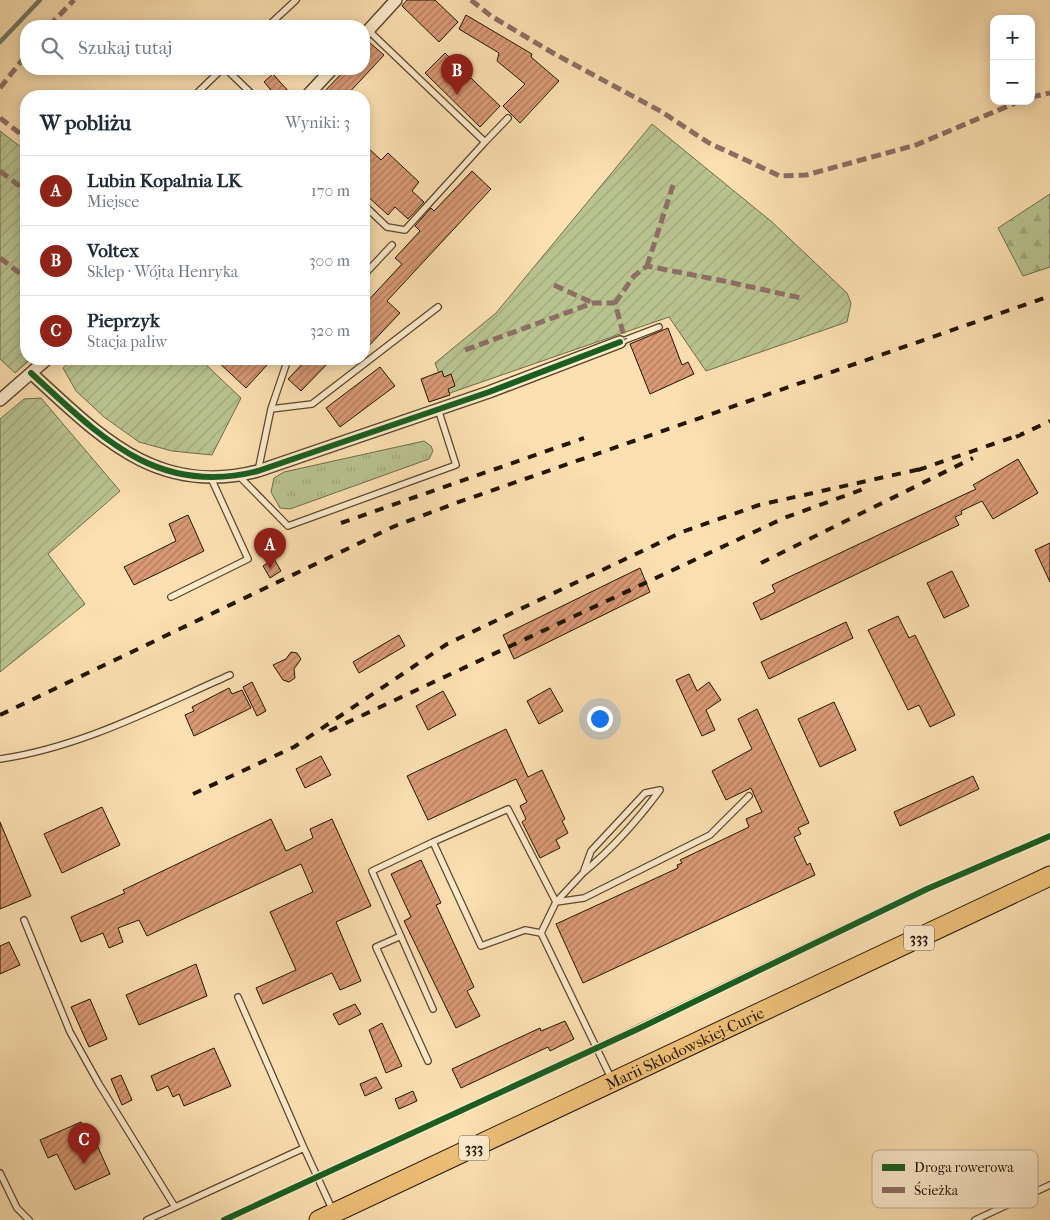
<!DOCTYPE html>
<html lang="pl">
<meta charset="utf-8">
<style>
body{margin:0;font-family:"IM FELL French Canon",serif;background:#f6f6f7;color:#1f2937}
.controls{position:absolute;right:15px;top:15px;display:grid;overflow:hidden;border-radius:10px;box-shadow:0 2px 12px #0003}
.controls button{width:45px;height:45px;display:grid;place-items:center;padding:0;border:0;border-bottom:1px solid #e0e1e3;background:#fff;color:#1f2937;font:25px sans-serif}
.you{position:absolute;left:599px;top:718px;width:18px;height:18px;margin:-12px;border:4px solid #fff;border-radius:50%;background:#1a73e8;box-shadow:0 0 0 8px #1a73e833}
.badge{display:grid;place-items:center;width:32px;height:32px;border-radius:50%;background:#8f2418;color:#fff;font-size:16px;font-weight:700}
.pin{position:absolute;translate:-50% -41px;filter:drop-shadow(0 1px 2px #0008)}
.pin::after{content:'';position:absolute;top:26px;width:18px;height:15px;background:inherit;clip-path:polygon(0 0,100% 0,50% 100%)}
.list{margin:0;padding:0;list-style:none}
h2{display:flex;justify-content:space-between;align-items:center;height:65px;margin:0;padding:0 20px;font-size:21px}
h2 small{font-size:16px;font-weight:400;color:#747a83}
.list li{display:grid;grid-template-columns:32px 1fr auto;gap:15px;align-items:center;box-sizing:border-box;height:70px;padding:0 20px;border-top:1px solid #e0e1e3}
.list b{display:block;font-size:19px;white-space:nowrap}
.list p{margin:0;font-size:16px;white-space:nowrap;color:#747a83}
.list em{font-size:16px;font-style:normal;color:#747a83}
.icon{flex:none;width:28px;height:28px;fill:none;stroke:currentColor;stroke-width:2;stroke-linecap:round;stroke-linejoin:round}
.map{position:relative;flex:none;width:1050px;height:1220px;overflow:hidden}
.search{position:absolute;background:#fff;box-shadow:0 2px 12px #0003;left:20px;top:20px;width:350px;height:55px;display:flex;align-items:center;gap:12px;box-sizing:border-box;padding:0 18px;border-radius:20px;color:#747a83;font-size:19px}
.panel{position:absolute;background:#fff;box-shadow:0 2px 12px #0003;left:20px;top:90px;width:350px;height:275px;border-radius:20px}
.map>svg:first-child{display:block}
.grass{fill:url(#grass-tufts);stroke:#6f6c48}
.forest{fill:url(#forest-firs);stroke:#6f6c48}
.garden{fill:url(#garden-furrows);stroke:#6f6c48}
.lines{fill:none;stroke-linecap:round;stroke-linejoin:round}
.stream{stroke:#6f7a65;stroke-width:4.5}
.building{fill:url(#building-hatch);stroke:#251400}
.lane-casing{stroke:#5b472c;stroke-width:8}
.street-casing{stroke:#5b472c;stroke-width:14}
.primary-casing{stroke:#251400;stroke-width:21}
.lane{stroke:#fdebcd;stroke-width:5.5}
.street{stroke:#fdebcd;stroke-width:11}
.primary{stroke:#eec079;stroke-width:19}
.rail{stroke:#251400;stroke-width:4;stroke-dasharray:9 9;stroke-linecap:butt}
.quiet{stroke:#8d6e63;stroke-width:5;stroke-dasharray:10 5;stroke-linecap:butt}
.cycleway-casing{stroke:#fdebcd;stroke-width:9}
.cycleway{stroke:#1b5e20;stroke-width:6}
.labels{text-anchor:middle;stroke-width:4;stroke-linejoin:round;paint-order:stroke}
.shield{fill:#fdebcd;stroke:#66543e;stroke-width:1}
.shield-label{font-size:15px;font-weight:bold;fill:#251400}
.street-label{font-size:16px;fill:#251400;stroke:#fdebcd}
.key{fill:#fdebcd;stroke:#bcaa90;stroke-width:1}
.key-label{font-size:14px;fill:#251400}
</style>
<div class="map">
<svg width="1050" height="1220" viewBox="0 0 1050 1220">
<defs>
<pattern id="grass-tufts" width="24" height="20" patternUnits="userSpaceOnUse" patternTransform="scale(1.25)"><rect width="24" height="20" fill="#b9c390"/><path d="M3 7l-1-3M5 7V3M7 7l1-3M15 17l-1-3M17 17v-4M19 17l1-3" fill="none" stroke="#9fa77a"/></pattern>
<pattern id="forest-firs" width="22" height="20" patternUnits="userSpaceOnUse" patternTransform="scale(1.25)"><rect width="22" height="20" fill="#b9c390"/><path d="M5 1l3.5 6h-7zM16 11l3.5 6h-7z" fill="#9fa77a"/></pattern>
<pattern id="garden-furrows" width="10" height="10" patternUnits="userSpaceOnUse" patternTransform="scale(1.25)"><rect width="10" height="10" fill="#b9c390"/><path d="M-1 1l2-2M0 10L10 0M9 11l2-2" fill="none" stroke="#9fa77a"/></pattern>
<pattern id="building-hatch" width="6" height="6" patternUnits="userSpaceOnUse" patternTransform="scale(1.25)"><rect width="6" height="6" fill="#d99a75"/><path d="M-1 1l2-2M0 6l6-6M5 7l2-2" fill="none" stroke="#b07c5e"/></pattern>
</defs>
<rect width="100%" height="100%" fill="#fce0b2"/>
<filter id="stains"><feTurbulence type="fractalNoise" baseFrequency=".004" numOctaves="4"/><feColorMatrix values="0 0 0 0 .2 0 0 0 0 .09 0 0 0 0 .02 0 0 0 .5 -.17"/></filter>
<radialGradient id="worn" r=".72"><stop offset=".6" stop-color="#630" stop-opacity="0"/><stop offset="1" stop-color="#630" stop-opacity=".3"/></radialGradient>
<path class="grass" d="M424,441L431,446L433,451L429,459L290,509L280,508L271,492L274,478L284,472Z"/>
<path class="forest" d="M1050,194V267L1023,276L998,228Z"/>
<path class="garden" d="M652,124L772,222L847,293L851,303L847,322L706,371L669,317L447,394L435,363L496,313Z
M0,131L26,151V359H31L15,373L0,359Z
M72,359H200L241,398L212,455L172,451L139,442L104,417L76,391L63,368Z
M41,398L120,491L48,554L85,604L0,672V419L24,399Z"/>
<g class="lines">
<path class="stream" d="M0,42L40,0"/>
</g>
<path class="building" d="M407,0H435L458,22L439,42L402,6Z
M466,15L532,54L531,57L559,81L520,123L503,106L525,84L497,61L499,53L459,29Z
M370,43L384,55L346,96H320L346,69H364V50Z
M445,53L500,106L480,127L425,73Z
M273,74L280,82L293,96H276L264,82Z
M364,144L381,160L388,153L419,182L412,191L424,202L408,219L395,207L388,215L364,193Z
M472,171L491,189L387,301L400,313L364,351V305L402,264L395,258L420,231L415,226L431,208L434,211Z
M668,328L682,365L688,362L694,374L650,394L630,344Z
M215,359H262L268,364L246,388Z
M307,359H332L301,391L288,379Z
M380,367L395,386L340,427L326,408Z
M442,371L444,377L451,374L455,386L448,389L450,395L429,402L421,379Z
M1018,459L1038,493L993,519L982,501L961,511L962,514L955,517L959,525L761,620L753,603L775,592L772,585L976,489L973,485Z
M188,515L204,551L134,585L124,567L176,541L169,524Z
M1050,543V582L1035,550Z
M274,559L281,571L270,578L263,566Z
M640,568L650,592L514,659L503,635Z
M952,571L969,606L944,618L927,583Z
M898,616L909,638L915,635L955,715L930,727L919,705L908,710L868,630Z
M846,622L853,638L769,679L761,662Z
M399,635L405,646L359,673L353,662Z
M291,652L297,653L301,659L294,669L295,678L289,682L283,680L273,665L286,659Z
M689,674L697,691L709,682L721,700L706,710L715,730L702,736L676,680Z
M252,682L266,711L257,716L243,687Z
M229,688L232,694L242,690L251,708L194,736L185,715L194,711L192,707Z
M550,688L563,711L539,724L527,701Z
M443,691L456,715L428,730L416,706Z
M834,702L856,750L820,767L798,719Z
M757,709L809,823L798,828L801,834L794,837L807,865L810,863L815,875L583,983L556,924L678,868L677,865L682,863L680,860L749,827L746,819L762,812L751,788L726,800L712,771L752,749L738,719Z
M506,729L528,777L542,770L565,819L562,821L568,833L556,840L560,848L540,858L522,822L526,819L520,806L527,802L516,779L428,820L407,776Z
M321,756L331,775L305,788L296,769Z
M973,776L979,789L900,826L894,812Z
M102,807L120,845L62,873L44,834Z
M271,819L286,851L313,838L310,829L332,819L371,906L336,922L361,981L340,990L332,973L263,1004L256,988L296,970L270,912L313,892L301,864L147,936L139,920L118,928L123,942L109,948L103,933L81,942L71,917L125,893L123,890Z
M0,822L31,896L0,909Z
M421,860L441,903L436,905L474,987L467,991L480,1016L456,1028L404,921L411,917L391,874Z
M9,942L20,965L0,974V946Z
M196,964L207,996L139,1025L126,995Z
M90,999L107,1039L89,1047L71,1007Z
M355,1004L361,1014L339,1025L333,1014Z
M565,1021L574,1039L550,1051L548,1047L461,1088L452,1069L540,1028L541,1031Z
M382,1023L402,1066L386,1073L369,1030Z
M214,1048L231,1086L184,1106L179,1094L173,1097L168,1086L157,1091L151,1076Z
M121,1075L132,1100L122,1105L111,1079Z
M376,1077L382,1088L365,1096L360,1084Z
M413,1091L417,1101L399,1109L395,1099Z
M81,1122L88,1138L93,1136L110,1174L75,1190L57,1154L48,1158L40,1140Z"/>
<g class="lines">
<defs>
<path id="lane" d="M268,26L296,0
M368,30L485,142L508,118
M226,69L254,96
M194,96L222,69
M364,205L387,227L405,230L485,142
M364,275L392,245
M620,342L659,327
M271,409L312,404L438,307
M258,471L271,409L288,359
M239,476L288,526L456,465L438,409
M171,597L248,559L211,478
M0,759C82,747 155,708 230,675
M433,842L508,809L556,902L584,898L710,835L749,796
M24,920L70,1032L99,1084L175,1207
M541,933L556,902L583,873L591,851L645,793L660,790C637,821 613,848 583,873
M401,936L376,947L428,1061
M238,997L304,1148
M433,1009L372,871L433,842L481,946L525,930L541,933L612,1080
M597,1048L927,889
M0,1173L17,1208L29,1220
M147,1220L304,1148L333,1211
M975,1220L1050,1185"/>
<path id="street" d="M364,35L396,0
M307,96L332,69
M31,373C100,436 156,497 258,471L489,392L620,342
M0,400L47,359"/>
<g id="primary">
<path id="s1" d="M319,1220L1050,876"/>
</g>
</defs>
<use href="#lane" class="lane-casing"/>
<use href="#street" class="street-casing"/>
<use href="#primary" class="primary-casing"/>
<use href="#lane" class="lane"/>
<use href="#street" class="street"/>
<use href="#primary" class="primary"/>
<path class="rail" d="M1016,437L1050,421
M918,470L1022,434
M341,523L584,438
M761,563L973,458
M0,715L395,526L456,503L1050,296
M329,731L784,518L869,487
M193,794L294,747L447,644L682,532L759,505L925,468"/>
<path class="quiet" d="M471,0L491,16L553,53L662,112L709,143L780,176L806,175L916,145L1020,101
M49,26L74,0
M0,88L26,55
M1031,97L1050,93
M0,118L26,138
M0,171L26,191
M0,258L26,278
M647,266L674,182
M554,285L593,303
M615,303L634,276L647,266L724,281L801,298
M465,350L593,303H615L625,340"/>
<defs>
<path id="cycleway" d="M31,373C100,436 156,497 258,471L489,392L620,342
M224,1220L640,1028L927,889L1050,836"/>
</defs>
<use href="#cycleway" class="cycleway-casing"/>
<use href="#cycleway" class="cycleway"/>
</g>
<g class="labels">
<g class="shield">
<rect x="904" y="925.5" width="30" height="25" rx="4"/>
<rect x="459" y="1135.5" width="30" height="25" rx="4"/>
</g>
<g class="shield-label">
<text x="919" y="943">333</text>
<text x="474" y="1153">333</text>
</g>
<g class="street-label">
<text dy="6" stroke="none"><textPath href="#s1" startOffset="404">Marii Skłodowskiej-Curie</textPath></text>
</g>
</g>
<rect x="872" y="1150" width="166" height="58" rx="8" class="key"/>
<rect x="882" y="1164" width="23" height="7" fill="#1b5e20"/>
<rect x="882" y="1187" width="23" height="6" fill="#8d6e63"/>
<g class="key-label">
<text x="914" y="1172">Droga rowerowa</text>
<text x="914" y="1195">Ścieżka</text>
</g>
<rect width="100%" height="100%" filter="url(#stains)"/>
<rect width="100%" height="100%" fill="url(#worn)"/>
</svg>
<div class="controls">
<button>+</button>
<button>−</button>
</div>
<div class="you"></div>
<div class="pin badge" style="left:270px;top:569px">A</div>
<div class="pin badge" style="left:457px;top:95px">B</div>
<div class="pin badge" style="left:84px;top:1164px">C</div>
<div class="search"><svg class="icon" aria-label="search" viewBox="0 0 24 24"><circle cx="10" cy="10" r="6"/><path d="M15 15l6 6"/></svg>Szukaj tutaj</div>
<section class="panel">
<h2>W pobliżu<small>Wyniki: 3</small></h2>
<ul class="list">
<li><span class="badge">A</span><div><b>Lubin Kopalnia LK</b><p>Miejsce</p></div><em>170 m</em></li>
<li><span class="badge">B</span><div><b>Voltex</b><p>Sklep · Wójta Henryka</p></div><em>300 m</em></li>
<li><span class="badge">C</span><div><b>Pieprzyk</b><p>Stacja paliw</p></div><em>320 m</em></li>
</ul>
</section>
</div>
